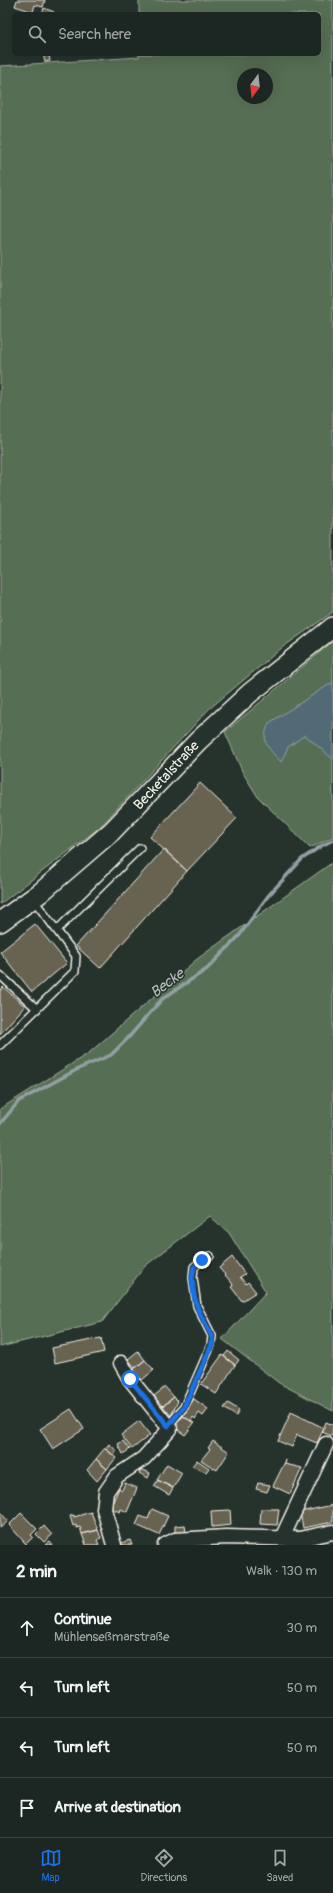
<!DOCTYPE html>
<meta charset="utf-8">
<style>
body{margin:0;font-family:Pangolin,sans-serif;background:#252e2a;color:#f1f3f6}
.compass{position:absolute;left:237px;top:68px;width:36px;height:36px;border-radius:50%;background:#1c2622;box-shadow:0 4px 16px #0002;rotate:195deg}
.stop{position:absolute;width:12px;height:12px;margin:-9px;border:3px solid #1a73e8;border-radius:50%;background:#fff}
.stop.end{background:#1a73e8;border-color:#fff;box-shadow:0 1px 4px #0008}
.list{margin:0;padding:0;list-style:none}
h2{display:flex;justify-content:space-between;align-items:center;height:52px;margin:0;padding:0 16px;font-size:17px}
h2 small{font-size:13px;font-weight:400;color:#a0a5a5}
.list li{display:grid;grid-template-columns:26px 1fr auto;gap:12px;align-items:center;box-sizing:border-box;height:60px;padding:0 16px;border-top:1px solid #3a4340}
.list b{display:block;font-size:15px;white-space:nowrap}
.list p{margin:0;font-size:13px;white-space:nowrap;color:#a0a5a5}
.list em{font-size:13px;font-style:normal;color:#a0a5a5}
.icon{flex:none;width:22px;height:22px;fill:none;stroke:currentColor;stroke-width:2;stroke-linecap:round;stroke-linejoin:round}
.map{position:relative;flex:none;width:333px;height:1545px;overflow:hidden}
.search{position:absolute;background:#1c2622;box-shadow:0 4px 16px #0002;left:12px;right:12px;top:12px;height:44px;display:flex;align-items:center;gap:10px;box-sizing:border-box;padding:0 14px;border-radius:6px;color:#a0a5a5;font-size:15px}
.sheet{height:292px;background:#1c2622}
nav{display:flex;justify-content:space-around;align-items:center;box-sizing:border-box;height:56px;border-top:1px solid #3a4340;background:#1c2622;font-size:11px;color:#a0a5a5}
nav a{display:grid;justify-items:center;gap:2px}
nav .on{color:#1a73e8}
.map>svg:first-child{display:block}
.green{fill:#576e53;stroke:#a6b09e;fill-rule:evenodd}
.water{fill:#516a76;stroke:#92a0a4}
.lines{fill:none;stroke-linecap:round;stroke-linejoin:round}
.stream{stroke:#92a0a4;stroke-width:3.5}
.building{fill:#686251;stroke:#f4f1e8}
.lane-casing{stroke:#f4f1e8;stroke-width:10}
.street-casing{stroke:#f4f1e8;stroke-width:17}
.secondary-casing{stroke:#f4f1e8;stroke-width:22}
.lane{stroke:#26332d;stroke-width:7}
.street{stroke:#26332d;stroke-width:14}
.secondary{stroke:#26332d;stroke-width:19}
.route{stroke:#1a73e8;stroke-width:5}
.labels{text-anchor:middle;stroke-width:3;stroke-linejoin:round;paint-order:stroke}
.street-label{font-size:14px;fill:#f4f1e8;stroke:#26332d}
.water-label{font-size:15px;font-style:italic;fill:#b3bbba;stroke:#26332d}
</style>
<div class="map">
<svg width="333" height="1545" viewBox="0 0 333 1545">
<rect width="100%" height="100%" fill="#26332d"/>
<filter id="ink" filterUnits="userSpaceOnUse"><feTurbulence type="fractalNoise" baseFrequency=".025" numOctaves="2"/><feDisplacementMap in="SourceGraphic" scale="8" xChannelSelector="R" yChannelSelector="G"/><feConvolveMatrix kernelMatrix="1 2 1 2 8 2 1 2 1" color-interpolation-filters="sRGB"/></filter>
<g filter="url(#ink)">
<path class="green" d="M139,0H333V612L283,647L209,709L99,828L0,904V66L139,57V54H319V14H139ZM243,74H267V98H243Z
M333,641V837L310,848L258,797L243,773L225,732Z
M333,862V1411L279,1383L222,1339L266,1292L229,1233L210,1216L145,1266L102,1322L0,1347V1109L89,1053L197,959Z"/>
<path class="water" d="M333,682V759L305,735L288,747L281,762C268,747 260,744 269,723Z"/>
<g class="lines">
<path class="stream" d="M0,1124L19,1101L78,1069L111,1055L129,1037L162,999L207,969L239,936L268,896L302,859L321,846L333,840"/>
</g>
<path class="building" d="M17,0H45L43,7L35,5L33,12L15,6Z
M44,8L54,12V14H42Z
M43,54H49L50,61L45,62Z
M200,783L237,818L187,871L150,837Z
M164,849L187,871L100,968L76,946Z
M35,924L67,963L32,992L0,952Z
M3,987L25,1006L0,1034V991Z
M232,1257L245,1274L240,1277L246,1284L248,1282L256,1292L242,1301L231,1287L233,1286L232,1283L219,1268Z
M101,1338L104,1352L55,1363L52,1348Z
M138,1351L145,1360L135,1368L128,1359Z
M228,1351L239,1360L235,1365L224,1356Z
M222,1355L235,1365L216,1394L201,1384Z
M145,1360L154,1370L142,1380L140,1378L138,1380L136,1378L138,1376L133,1370Z
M165,1387L174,1397L163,1406L162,1405L159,1407L157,1404L159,1403L154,1396Z
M174,1397L178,1401L171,1416L163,1406Z
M194,1399L208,1409L203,1416L199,1413L195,1419L193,1417L191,1421L183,1416Z
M228,1403L239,1410L236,1416L224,1408Z
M71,1409L84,1429L53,1449L40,1429Z
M291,1412L324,1428L317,1443L297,1435L292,1447L278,1441Z
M183,1416L194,1423L185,1435L175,1428L178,1424L175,1423L179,1418L181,1419Z
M139,1421L150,1435L132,1449L121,1435Z
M326,1422L333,1425L332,1436L322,1432Z
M123,1441L130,1449L123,1454L118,1444Z
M213,1441L229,1452L217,1470L201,1460L210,1449L208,1448Z
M109,1444L117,1451L113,1455L105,1449Z
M105,1448L116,1458L107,1469L96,1459Z
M96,1459L107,1469L97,1481L87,1470Z
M197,1460L209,1468L206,1472L192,1466Z
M286,1460L285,1464L302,1468L290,1494L273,1486Z
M167,1464L182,1473L173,1488L157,1480Z
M141,1469L150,1473L148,1478L139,1473Z
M158,1480L173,1488L169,1495L154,1486Z
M125,1483L137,1488L127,1512L121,1509L120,1512L110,1508L119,1488L122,1490Z
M258,1483L270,1485L267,1492L256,1489Z
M333,1505V1522L303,1528L300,1512Z
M152,1509L168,1516L159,1535L136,1525L140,1516L148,1519Z
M261,1509H279L277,1525L260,1524Z
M230,1510L231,1525L212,1527L211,1511Z
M0,1512L8,1521L0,1528Z
M91,1512L98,1530L82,1534L80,1527L77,1528L76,1525L73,1526L70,1516L74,1515V1517Z
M21,1513L37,1529L31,1535L33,1537L26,1544L9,1525Z
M185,1525L186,1533L175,1534V1526Z
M44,1526L52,1535L44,1542L36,1534Z
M98,1530L101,1538L97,1540L99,1545H86L82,1534Z
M130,1540L132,1545H121V1543Z
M50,1541L53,1545H45Z"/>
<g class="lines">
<defs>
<path id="lane" d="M57,930L140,848
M0,975L37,1009
M0,1045L75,971L76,956L33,899
M168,1426L184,1407L211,1345L212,1336L197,1306L193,1278L194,1267L202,1260L210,1256"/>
<path id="street" d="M282,1538L326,1444
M114,1545L104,1509L106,1492L117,1476L144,1458L170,1429L130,1379L121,1363
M165,1545L175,1540L226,1537L300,1539L333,1532"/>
<path id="secondary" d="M0,922L40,893L112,831L198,741L250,693L333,627"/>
</defs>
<use href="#lane" class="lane-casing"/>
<use href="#street" class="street-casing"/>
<use href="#secondary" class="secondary-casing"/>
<use href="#lane" class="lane"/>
<use href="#street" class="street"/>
<use href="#secondary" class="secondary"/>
</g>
</g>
<g class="lines" filter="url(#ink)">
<path class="route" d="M130,1379L168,1426L184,1407L212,1345V1336L199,1312L194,1296L192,1278L194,1267L202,1260"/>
</g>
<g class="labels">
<g class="street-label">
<text transform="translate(166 775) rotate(-47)" y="5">Becketalstraße</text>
</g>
<g class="water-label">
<text transform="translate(167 983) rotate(-37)" y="5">Becke</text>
</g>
</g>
</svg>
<svg class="compass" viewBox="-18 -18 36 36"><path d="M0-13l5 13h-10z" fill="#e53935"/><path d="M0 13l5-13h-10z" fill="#a0a5a5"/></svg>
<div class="stop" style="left:130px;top:1379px"></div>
<div class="stop end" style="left:202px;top:1260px"></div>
<div class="search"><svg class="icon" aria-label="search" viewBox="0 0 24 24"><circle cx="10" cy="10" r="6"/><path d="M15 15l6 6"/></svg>Search here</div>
</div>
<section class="sheet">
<h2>2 min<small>Walk · 130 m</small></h2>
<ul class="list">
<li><svg class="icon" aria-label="ahead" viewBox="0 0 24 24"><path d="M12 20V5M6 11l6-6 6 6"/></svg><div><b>Continue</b><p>Mühlenseßmarstraße</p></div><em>30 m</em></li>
<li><svg class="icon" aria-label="left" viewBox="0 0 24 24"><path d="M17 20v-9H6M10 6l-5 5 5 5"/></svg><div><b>Turn left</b></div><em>50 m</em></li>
<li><svg class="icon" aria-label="left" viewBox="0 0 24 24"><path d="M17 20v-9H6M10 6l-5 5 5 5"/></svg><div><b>Turn left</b></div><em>50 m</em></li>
<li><svg class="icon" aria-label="arrive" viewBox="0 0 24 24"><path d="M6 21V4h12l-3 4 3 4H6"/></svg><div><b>Arrive at destination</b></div></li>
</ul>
</section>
<nav>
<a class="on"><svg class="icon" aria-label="map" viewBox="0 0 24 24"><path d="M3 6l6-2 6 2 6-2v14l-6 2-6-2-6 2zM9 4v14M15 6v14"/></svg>Map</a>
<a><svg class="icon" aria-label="directions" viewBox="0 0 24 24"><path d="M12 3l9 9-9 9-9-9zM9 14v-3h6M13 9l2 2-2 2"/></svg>Directions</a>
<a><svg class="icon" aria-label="saved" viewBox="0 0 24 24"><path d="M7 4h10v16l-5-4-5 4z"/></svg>Saved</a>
</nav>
